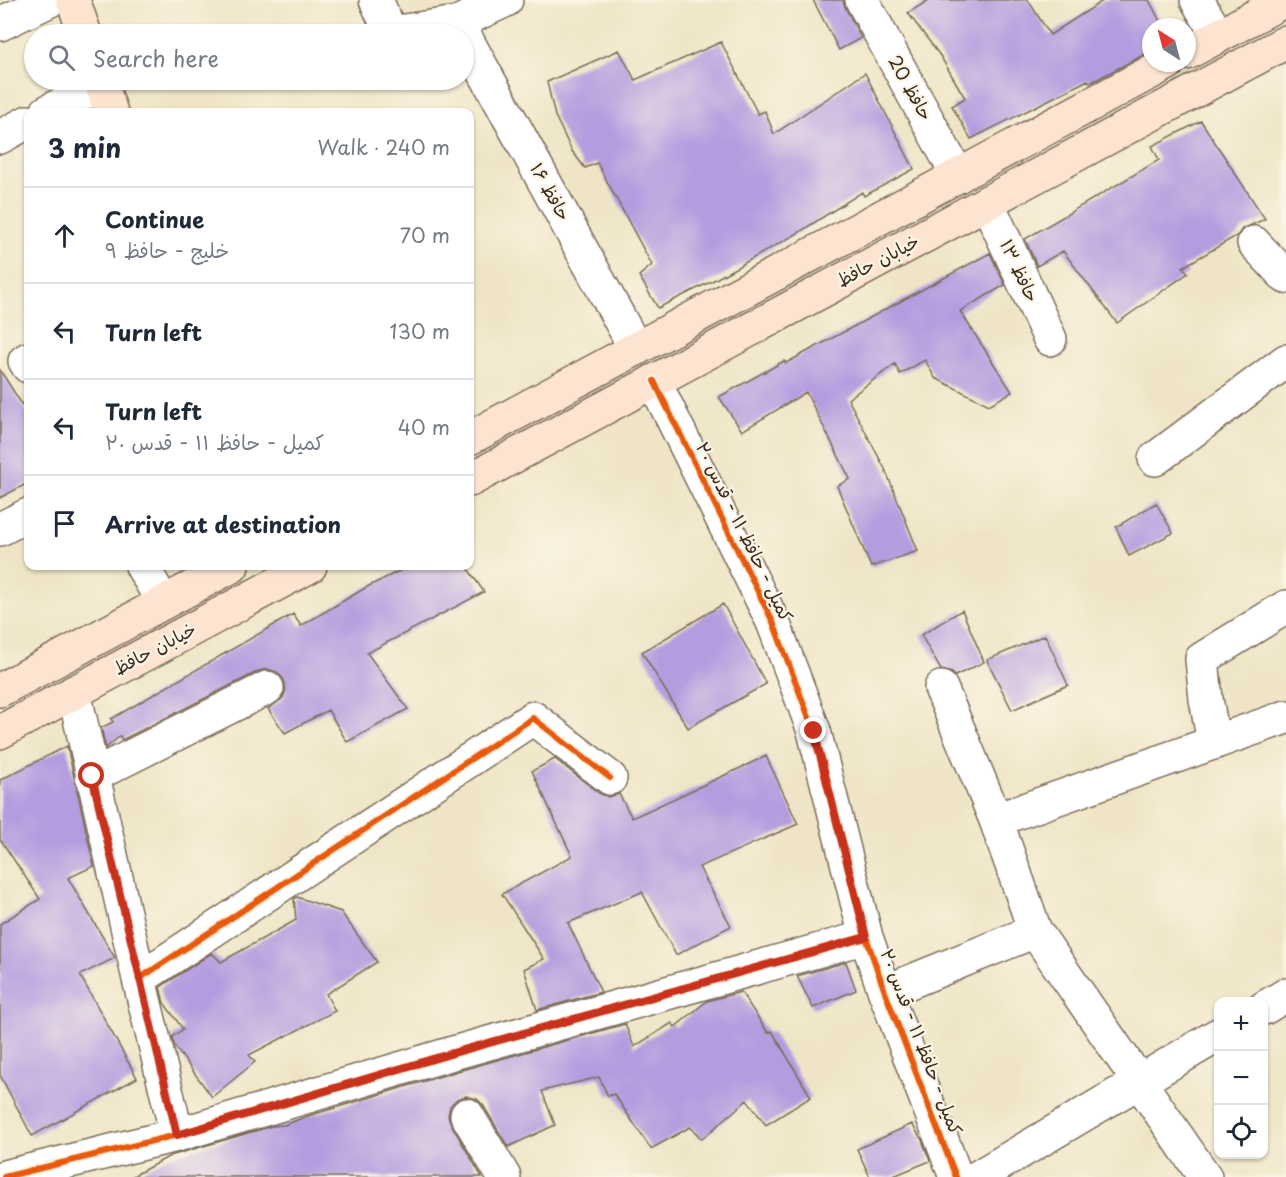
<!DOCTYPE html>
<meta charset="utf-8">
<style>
body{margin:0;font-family:"Playpen Sans","Playpen Sans Arabic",sans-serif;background:#f6f6f7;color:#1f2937}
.controls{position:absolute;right:18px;bottom:18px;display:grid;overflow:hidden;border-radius:12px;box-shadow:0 2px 4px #0004}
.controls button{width:54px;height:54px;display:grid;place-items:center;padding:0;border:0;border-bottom:2px solid #e0e1e3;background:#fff;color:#1f2937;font:30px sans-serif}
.compass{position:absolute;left:1142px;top:18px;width:54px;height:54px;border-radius:50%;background:#fff;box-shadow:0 2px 4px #0004;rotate:324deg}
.stop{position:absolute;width:18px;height:18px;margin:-14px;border:4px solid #c8321e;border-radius:50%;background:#fff}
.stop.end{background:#c8321e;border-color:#fff;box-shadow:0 2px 6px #0008}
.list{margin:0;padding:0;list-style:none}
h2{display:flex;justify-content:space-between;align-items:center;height:78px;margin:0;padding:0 24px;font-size:26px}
h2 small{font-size:20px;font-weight:400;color:#747a83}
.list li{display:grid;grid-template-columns:39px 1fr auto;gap:18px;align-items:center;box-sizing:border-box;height:96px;padding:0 24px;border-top:2px solid #e0e1e3}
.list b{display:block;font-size:22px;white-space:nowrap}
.list p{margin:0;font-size:20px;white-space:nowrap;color:#747a83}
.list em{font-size:20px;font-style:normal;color:#747a83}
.icon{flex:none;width:33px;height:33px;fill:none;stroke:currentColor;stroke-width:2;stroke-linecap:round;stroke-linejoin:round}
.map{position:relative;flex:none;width:1286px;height:1177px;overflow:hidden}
.search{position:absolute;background:#fff;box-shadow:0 2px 4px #0004;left:24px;top:24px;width:450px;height:66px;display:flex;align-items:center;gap:15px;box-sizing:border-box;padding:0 21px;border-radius:33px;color:#747a83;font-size:22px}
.panel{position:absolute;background:#fff;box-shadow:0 2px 4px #0004;left:24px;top:108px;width:450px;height:462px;border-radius:12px}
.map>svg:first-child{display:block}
.building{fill:#b49cdf}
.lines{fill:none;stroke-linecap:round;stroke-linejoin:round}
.street-casing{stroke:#7a6b59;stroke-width:36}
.secondary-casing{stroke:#7a6b59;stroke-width:36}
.street{stroke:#fff;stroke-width:33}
.secondary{stroke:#fde4d1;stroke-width:33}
.cycleway-casing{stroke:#fcf5e5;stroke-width:10}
.cycleway{stroke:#e8590c;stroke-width:6}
.route{stroke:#c8321e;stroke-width:8}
.labels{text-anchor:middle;stroke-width:4.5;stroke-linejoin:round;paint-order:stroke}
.street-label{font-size:18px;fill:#3b2a1e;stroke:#fcf5e5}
</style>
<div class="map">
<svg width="1286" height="1177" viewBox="0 0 1286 1177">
<rect width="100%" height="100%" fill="#fcf5e5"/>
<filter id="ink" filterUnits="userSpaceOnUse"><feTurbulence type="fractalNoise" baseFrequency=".0167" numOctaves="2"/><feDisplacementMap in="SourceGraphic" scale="12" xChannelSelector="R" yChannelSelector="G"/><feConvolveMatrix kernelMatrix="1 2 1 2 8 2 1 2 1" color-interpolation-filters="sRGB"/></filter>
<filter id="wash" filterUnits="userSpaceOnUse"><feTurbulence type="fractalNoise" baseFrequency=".008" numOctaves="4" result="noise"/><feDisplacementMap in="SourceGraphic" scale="24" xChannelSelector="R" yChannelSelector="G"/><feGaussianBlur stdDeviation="1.35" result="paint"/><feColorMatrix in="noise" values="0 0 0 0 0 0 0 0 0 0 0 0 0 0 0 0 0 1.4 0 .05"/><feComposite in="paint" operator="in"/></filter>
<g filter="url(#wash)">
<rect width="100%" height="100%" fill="#efe5c6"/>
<g id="blocks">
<path class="building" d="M813,0H843L846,9L861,38L839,50Z
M929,0H1028L1050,35L1104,0H1149L1163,27H1151V51L1090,83L1088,80L971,139L952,106L965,98L941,57L908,13Z
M721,42L758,114L765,111L774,134L865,73L914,169L864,196L862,192L798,233L712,281L658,308L639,276L652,265L597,163L585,168L572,151L555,116L547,82L619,50L635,80Z
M1201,121L1265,219L1242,229L1238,235L1183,267L1188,273L1117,323L1063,251L1037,266L1025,239L1159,160L1152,146Z
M990,253L1005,285L960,311L1012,392L989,405L935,378L925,360L900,374L895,364L848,399L885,469L918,551L871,567L837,486L850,479L806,392L742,431L719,397L784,361L786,363Z
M0,370L28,414V483L0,498Z
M1156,503L1173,533L1129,556L1116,527Z
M409,566H466L484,592L367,653L408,709L347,742L328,710L285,733L268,709L283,698L286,690L284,680L277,672L267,669L259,671L122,740L120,736L106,748L101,728L113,722L111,719L293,614L301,626L365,588Z
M723,604L766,684L688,728L642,652Z
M962,610L984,662L955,676L952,673L941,670L921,635Z
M1045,635L1068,685L1012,710L987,660Z
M67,746L94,866L68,878L115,958L80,975L137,1078L32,1136L0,1075V924L40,899L0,839V780Z
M766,756L798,824L699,867L731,926L676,955L642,892L568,923L601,992L537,1010L524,969L544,959L502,894L572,856L532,771L555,759L599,793L608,797L619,794L632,818Z
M297,897L341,912L377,962L326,994L335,1011L249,1055L255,1062L212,1097L175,1047L172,1037L183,1029L164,1003L160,987L212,953L221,962L296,920L294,899Z
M846,962L856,990L813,1008L797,976Z
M741,992L768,1033L772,1031L811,1097L766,1125L747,1100L702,1139L690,1127L651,1149L614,1094L608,1096L599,1077L542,1091L555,1125L508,1147L483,1105L477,1099L466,1096L457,1099L450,1106L448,1116L451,1124L482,1177H131L170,1156L272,1126L284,1125L308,1116L458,1071L625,1024L634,1047L672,1023L675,1027L707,1001Z
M912,1124L922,1140L930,1161L891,1177H870L857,1149Z"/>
</g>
</g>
<g filter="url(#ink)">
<use href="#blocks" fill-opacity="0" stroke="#7a6b59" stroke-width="1.5"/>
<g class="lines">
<defs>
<path id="street" d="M376,0L391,33L457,23L506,0
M862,0L958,176
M1197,0L1218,36
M0,24L50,0
M464,35L636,349
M47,112L101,84
M0,137L28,122
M987,202L1050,339
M1254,243L1286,277
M28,359L25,361L28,366
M654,381L773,622L814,731L866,937L885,992L956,1177
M1155,459L1286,361
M0,529L28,515
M142,566L163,602
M941,688L996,820L1035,931L1205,1177
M74,692L139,979L177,1135
M1214,743L1206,699L1202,659L1286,607
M92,776L267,688
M996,820L1286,717
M139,979L533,718L610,778
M885,992L1035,931
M1264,1008L1286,995
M467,1115L504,1177
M4,1177L177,1135L453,1053L866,937
M978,1177L1218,1035"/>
<path id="secondary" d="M73,0L85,34
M1187,53L1285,0
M100,80L111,112
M470,438L1168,63
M470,480L1286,42
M0,690L232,566
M0,732L310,566"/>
</defs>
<use href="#street" class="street-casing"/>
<use href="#secondary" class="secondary-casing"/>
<use href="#street" class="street"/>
<use href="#secondary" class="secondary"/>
<defs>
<path id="cycleway" d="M654,381L773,622L814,731L866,937L885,992L956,1177
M139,979L533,718L610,778
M4,1177L177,1135L453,1053L866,937"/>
</defs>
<use href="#cycleway" class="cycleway-casing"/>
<use href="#cycleway" class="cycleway"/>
</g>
</g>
<g class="lines" filter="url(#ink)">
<path class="route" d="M92,776L177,1135L453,1053L866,937L814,731"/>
</g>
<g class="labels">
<g class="street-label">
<text transform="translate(910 88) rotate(61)" y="6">حافظ 20</text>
<text transform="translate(550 192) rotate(61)" y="6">حافظ ۱۶</text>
<text transform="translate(878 261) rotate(-28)" y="6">خیابان حافظ</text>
<text transform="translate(1019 271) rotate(65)" y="6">حافظ ۱۳</text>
<text transform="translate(744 532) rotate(64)" y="6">کمیل - حافظ ۱۱ - قدس ۲۰</text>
<text transform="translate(155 649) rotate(-28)" y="6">خیابان حافظ</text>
<text transform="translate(921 1042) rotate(69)" y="6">کمیل - حافظ ۱۱ - قدس ۲۰</text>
</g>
</g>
</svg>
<div class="controls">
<button>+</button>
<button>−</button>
<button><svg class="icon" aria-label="locate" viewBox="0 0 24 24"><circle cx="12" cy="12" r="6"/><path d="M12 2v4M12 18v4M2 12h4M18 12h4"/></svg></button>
</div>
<svg class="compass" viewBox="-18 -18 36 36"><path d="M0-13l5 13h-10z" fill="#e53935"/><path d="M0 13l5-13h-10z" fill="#747a83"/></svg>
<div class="stop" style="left:92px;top:776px"></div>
<div class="stop end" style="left:814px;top:731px"></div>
<div class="search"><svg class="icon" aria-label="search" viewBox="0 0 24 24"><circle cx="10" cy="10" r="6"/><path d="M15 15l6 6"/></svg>Search here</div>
<section class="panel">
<h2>3 min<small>Walk · 240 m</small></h2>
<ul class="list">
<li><svg class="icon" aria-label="ahead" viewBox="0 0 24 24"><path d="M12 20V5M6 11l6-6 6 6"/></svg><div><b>Continue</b><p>خلیج - حافظ ۹</p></div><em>70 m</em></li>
<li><svg class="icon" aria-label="left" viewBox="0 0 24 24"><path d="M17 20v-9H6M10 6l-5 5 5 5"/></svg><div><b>Turn left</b></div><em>130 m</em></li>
<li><svg class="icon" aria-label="left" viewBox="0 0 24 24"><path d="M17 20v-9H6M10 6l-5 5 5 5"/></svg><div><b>Turn left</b><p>کمیل - حافظ ۱۱ - قدس ۲۰</p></div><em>40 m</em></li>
<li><svg class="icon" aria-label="arrive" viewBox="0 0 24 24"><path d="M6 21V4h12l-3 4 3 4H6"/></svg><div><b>Arrive at destination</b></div></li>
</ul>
</section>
</div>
